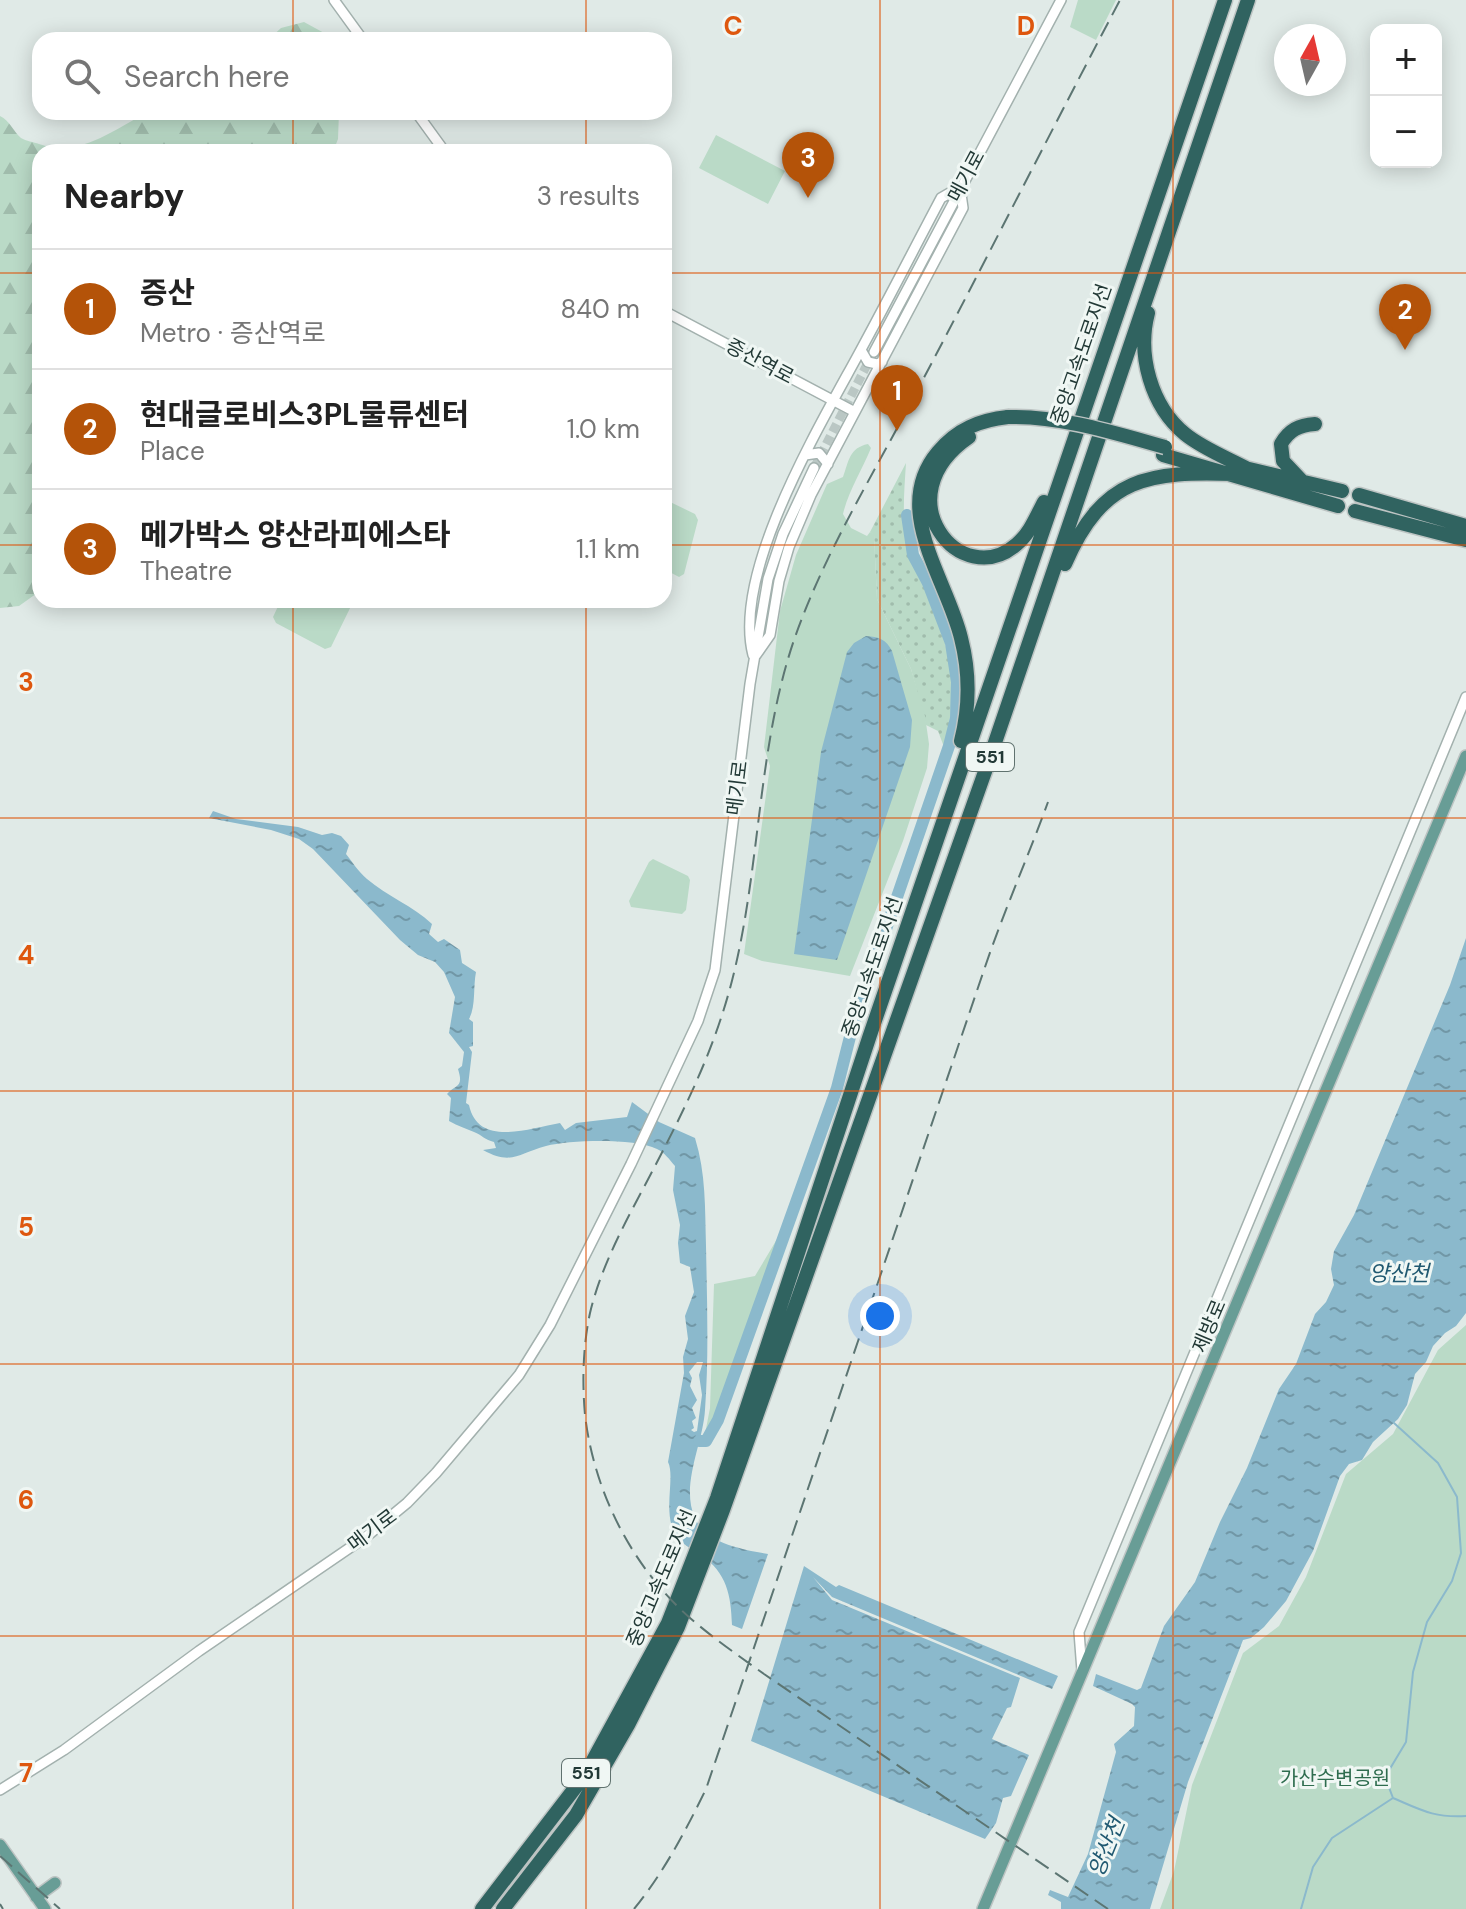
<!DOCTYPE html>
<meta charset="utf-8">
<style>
body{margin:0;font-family:"DM Sans","Noto Sans KR",sans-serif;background:#f2f2f2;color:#222}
.controls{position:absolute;right:24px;top:24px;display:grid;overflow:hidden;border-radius:16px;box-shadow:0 4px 20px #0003}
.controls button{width:72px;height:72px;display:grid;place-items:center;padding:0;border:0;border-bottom:2px solid #e0e0e0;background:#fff;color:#222;font:40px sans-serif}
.compass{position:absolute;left:1274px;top:24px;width:72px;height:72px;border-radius:50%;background:#fff;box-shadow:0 4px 20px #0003;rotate:8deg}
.you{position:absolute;left:880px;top:1316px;width:28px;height:28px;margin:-20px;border:6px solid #fff;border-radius:50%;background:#1a73e8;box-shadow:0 0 0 12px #1a73e833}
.badge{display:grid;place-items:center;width:52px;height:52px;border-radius:50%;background:#b45309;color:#fff;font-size:26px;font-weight:700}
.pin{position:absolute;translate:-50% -66px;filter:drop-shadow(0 2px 4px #0008)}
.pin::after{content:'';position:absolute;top:42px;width:28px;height:24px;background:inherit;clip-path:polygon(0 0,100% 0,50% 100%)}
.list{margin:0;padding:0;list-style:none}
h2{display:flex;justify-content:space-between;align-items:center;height:104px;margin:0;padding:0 32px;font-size:34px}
h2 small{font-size:26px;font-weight:400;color:#767676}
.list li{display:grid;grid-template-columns:52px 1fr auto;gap:24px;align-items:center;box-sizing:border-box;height:120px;padding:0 32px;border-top:2px solid #e0e0e0}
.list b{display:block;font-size:30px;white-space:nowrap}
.list p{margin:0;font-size:26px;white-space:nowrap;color:#767676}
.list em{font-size:26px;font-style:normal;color:#767676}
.icon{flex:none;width:44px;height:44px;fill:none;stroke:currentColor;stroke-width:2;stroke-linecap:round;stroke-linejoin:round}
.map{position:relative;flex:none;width:1466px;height:1909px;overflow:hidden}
.search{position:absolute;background:#fff;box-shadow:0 4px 20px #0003;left:32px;top:32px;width:640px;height:88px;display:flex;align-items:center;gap:20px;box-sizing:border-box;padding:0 28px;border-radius:24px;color:#767676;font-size:30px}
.panel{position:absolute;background:#fff;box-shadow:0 4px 20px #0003;left:32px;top:144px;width:640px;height:464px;border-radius:24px}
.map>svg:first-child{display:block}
.grass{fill:url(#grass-dots)}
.forest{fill:url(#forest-firs)}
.park{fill:#badac7}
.water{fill:url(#water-ripples);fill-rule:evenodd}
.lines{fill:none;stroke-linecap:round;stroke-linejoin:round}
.stream{stroke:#8bb9cc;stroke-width:2}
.river{stroke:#8bb9cc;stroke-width:12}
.minor-tunnel{stroke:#bac7c4;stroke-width:9;stroke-dasharray:9 4.5;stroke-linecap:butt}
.minor-casing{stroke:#a3b1ae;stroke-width:12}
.major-casing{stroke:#bdc4c3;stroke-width:14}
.highway-casing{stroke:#bdc4c3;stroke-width:17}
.minor{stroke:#fff;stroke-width:9}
.major{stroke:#689d96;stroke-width:11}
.highway{stroke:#306360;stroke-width:14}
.rail{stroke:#5c7572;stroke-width:2;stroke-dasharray:16 8;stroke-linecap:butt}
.highway-bridge-casing{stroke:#bdc4c3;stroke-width:17;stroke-linecap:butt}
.highway-bridge{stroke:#306360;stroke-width:14}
.grid{fill:none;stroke:#de570e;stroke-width:2;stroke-opacity:0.55}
.labels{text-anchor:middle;stroke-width:6;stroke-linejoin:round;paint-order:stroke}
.shield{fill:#f0f7f4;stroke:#60726f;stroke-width:2}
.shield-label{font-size:18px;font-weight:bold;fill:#223936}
.street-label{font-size:20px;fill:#223936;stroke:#f0f7f4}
.park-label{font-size:20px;fill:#2f6d4f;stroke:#f0f7f4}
.water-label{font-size:22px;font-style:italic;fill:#205971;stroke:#f0f7f4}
.grid-label{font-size:26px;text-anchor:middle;font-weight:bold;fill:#de570e;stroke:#f0f7f4;stroke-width:6;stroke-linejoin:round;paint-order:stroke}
</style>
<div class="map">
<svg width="1466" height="1909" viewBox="0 0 1466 1909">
<defs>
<pattern id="grass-dots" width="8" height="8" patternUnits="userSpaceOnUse" patternTransform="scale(2)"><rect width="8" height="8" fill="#badac7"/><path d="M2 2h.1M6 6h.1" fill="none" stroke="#a0bcac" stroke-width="1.8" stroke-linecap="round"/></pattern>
<pattern id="forest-firs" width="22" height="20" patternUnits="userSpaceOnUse" patternTransform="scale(2)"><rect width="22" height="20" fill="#badac7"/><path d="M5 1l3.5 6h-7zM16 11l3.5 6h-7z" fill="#a0bcac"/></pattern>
<pattern id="water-ripples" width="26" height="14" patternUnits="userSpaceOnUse" patternTransform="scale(2)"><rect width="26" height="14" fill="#8bb9cc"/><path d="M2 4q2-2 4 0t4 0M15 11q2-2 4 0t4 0" fill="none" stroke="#7197a6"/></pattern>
</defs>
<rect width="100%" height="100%" fill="#e0eae7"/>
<path class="grass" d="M906,463C904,495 901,526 910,556C913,568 922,579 926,590C950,646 960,687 944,747L938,731L926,725L911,669L877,599L874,535L870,532Z"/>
<path class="forest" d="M304,22L326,34L329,40H268L281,28Z
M148,112H339L338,139L333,152H40V591L19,606L0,608V116C10,121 13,131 21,138C26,141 34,142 39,144C80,158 113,130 148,112Z"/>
<path class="park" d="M1078,0H1116L1096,40L1070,27Z
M716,135L785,171L768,204L699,168Z
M868,444L871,448C862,470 848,492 843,514L851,528L867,536L870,532L874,534L877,599L911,669L925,716L929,744L927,768L903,841L850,976L762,961L744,954L770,766L764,747L780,611L796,555L827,484L843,477C849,461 849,448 868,444Z
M664,499L695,514L698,520L684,574L679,577L664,569Z
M281,600H354L331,647L325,649L276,623L273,617Z
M653,859L688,876L690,880L686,910L682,914L631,907L629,901L649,862Z
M780,1234L715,1421L705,1434L710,1408L714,1284L755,1276Z
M1466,1325V1909H1160L1174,1871L1192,1785L1243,1653L1279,1626L1306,1577L1346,1474L1393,1434L1438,1350Z"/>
<path class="water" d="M866,636C879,637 886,639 892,651L912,720L910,747L837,960L794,954L821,752L847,652L854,643Z
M213,811L236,819L298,827L322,835L332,833L341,836L349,845L346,854C353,863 358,871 367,879C387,896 413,906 432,924L429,934L438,942L444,939L460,950L462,963L476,972C473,986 476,1007 469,1019L473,1022V1046L469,1047L472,1052L466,1103L469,1105C478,1147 527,1129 560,1123L565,1130L576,1123L627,1117L632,1102L659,1122L695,1138C706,1173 705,1209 706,1246C707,1301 709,1356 705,1410C703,1444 680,1485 695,1518C706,1544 745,1550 768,1554L742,1629L732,1625C731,1595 727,1573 701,1555C689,1547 679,1543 673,1530C664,1507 675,1476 668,1462L684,1373L683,1357L688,1339L685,1316L694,1292L690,1267L680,1263L678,1243L680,1225L673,1190L675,1166C669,1159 665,1153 657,1149C634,1138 571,1140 546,1146C519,1153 512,1166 483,1150L496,1148L494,1142C485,1140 482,1135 474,1132C467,1129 458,1126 449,1121L451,1098L447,1094C456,1084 464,1088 458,1069L462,1066L464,1052L449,1033L455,997L444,972L435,962L418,955L400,940L313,849L299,839L271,830L209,818ZM697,1362H703L699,1375L702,1395L697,1431L694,1432L691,1430L694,1428L692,1421L696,1418L692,1408L697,1400L690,1386L692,1378L689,1372Z
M1466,938V1313L1456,1326L1445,1333L1433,1346L1426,1362L1415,1374L1407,1405L1398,1419L1373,1442L1362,1460L1349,1464L1340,1476L1313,1551L1286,1601L1264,1627L1251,1638L1243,1640L1188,1782L1150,1909H1061V1902L1048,1895L1050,1890L1068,1897L1088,1854L1116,1752L1114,1744L1134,1726L1135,1707L1132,1704L1093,1686L1096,1674L1137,1690L1141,1688L1164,1626L1195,1582L1220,1522L1247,1468L1279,1389L1296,1364L1315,1314L1326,1302L1334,1285L1331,1269L1334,1251L1354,1215L1450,985Z
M804,1566L836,1587L839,1585L1058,1676L1052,1689L832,1597L813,1577L832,1600L1020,1678L1011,1707L1007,1708L992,1739L1029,1755L1011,1796L1003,1798L996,1823L985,1839L751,1741Z"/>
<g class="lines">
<path class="stream" d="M1393,1798L1385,1777L1406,1742L1413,1672L1427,1622L1452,1581L1461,1553L1457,1497L1438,1463L1394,1423
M1301,1909L1313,1867L1332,1838L1393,1798C1421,1810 1434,1818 1466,1816"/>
<path class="river" d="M699,1441H706L718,1420L837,1088L853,1025L949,746L956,718L957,682L951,643L928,583L913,555L907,515"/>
<path class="minor-tunnel" d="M814,468L872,355"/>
<defs>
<path id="minor" d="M334,0L363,40
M416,112L445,152
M664,311L855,412
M861,350L868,362L877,364L882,362
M874,352L1061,0
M805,455L819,453L828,464
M753,655C731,570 824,419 864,344C890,296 915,247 941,198L960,187
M756,655L770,635L779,581L789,547L811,495L963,208L960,187
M1082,1671L1079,1632L1466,697
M0,1790L64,1750L199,1651L367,1536L407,1503L436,1473L519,1375L550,1325L631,1164L698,1021L715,970L750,684L768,579L783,534L814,468"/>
<path id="major" d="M0,1845L45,1909
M36,1897L55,1883
M983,1909L1466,756"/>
<path id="highway" d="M1148,313C1137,355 1151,406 1185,434C1202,448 1227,458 1246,468
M969,437C882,497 961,593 1017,544C1030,533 1036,517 1044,502
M1163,455L1338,506
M1245,468L1342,491
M1301,480L1283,461L1281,444C1289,430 1299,425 1315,424
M1359,495L1466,526
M1355,511L1466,540
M1065,564C1103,476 1149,471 1236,474
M961,741C970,706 970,673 961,638C947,579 890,509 938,452C957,429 980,420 1008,417
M482,1909L585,1775L668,1623L717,1498L870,1035L1225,0
M503,1909L576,1815L628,1725L678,1627L723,1510L987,766L1248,0"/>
</defs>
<use href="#minor" class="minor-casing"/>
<use href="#major" class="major-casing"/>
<use href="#highway" class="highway-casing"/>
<use href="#minor" class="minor"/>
<use href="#major" class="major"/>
<use href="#highway" class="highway"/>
<path class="rail" d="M0,1856L60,1909
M0,1904L3,1909
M634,1909C664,1872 685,1832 706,1789L985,967C1004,911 1028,857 1048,802
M1108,1909L764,1674C739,1656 713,1638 690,1618C632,1567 594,1492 585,1415C582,1381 583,1346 590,1313C602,1262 630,1214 654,1168C680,1118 705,1068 722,1015C762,893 753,761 794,640C824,553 876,470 918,389C986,260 1052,129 1120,0"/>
<defs>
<path id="highway-bridge" d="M1008,417C1062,416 1114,433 1165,447"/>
</defs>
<use href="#highway-bridge" class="highway-bridge-casing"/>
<use href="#highway-bridge" class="highway-bridge"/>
</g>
<path class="grid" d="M293,0V40M586,0V40M880,0V1909M1173,0V1909M293,112V152M586,112V152M0,273H40M664,273H1466M0,545H40M664,545H1466M293,600V1909M586,600V1909M0,818H1466M0,1091H1466M0,1364H1466M0,1636H1466"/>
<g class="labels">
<g class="shield">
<rect x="966" y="743" width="48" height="28" rx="6"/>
<rect x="562" y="1759" width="48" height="28" rx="6"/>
</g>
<g class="shield-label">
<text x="990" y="763">551</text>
<text x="586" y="1779">551</text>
</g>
<g class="street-label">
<text transform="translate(966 176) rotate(-62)" y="7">메기로</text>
<text transform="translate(1081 354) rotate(-71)" y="7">중앙고속도로지선</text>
<text transform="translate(760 361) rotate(28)" y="7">증산역로</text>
<text transform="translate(737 788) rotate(-83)" y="7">메기로</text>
<text transform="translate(872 967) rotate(-71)" y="7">중앙고속도로지선</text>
<text transform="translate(1209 1326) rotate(-67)" y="7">제방로</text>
<text transform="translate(372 1530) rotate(-37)" y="7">메기로</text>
<text transform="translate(661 1578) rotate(-67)" y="7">중앙고속도로지선</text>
</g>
<g class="park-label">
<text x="1335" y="1785">가산수변공원</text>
</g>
<g class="water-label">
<text x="1399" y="1281">양산천</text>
<text transform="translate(1106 1847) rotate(-68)" y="8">양산천</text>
</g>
</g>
<g class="grid-label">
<text x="733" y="35">C</text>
<text x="1026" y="35">D</text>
<text x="26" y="691">3</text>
<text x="26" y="964">4</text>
<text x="26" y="1236">5</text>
<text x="26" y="1509">6</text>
<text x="26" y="1782">7</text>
</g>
</svg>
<div class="controls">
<button>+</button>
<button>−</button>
</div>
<svg class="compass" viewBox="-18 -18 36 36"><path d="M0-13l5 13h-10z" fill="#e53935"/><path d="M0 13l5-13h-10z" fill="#767676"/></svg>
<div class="you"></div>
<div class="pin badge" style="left:897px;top:431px">1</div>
<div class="pin badge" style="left:1405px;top:350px">2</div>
<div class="pin badge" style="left:808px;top:198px">3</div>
<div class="search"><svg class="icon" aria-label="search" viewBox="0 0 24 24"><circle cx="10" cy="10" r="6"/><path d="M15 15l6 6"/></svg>Search here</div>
<section class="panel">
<h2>Nearby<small>3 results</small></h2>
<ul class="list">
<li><span class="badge">1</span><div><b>증산</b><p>Metro · 증산역로</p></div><em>840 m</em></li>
<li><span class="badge">2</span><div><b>현대글로비스3PL물류센터</b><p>Place</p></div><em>1.0 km</em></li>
<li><span class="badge">3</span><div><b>메가박스 양산라피에스타</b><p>Theatre</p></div><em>1.1 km</em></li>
</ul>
</section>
</div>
